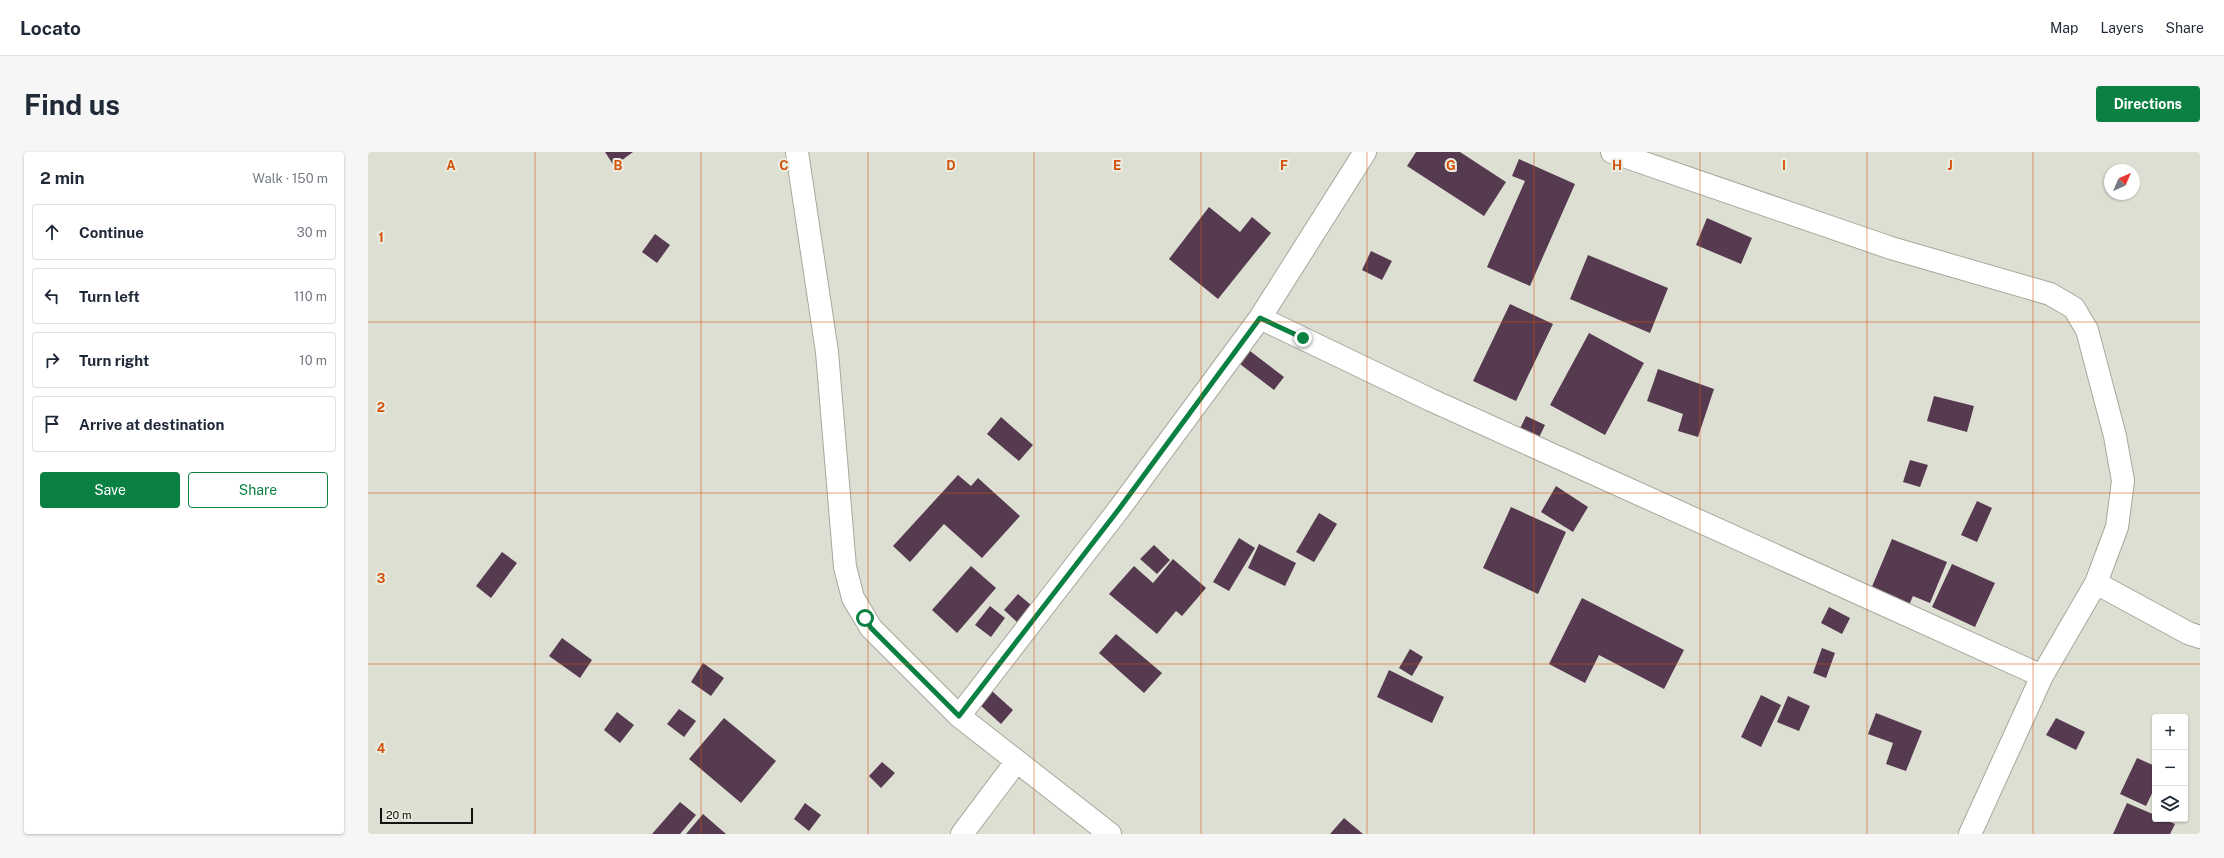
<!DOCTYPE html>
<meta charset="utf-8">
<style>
body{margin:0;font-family:"Public Sans",sans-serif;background:#f6f6f7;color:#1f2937}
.controls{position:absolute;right:12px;bottom:12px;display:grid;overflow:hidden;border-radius:4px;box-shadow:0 1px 3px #0004}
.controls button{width:36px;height:36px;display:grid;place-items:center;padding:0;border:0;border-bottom:1px solid #e0e1e3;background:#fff;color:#1f2937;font:20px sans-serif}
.compass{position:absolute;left:1736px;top:12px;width:36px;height:36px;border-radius:50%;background:#fff;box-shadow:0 1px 3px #0004;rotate:44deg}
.scale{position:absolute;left:12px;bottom:10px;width:93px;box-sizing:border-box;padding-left:4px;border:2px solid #12130e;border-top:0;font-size:11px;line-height:14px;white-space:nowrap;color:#12130e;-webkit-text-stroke:3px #ebede0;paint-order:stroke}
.stop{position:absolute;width:12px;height:12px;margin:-9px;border:3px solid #0b8043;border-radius:50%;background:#fff}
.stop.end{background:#0b8043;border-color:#fff;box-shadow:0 1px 4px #0008}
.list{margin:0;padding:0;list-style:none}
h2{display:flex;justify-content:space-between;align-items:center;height:52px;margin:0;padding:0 16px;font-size:17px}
h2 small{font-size:13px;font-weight:400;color:#747a83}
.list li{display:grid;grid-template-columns:26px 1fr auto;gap:12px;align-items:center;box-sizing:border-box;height:56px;margin:0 8px 8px;padding:0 8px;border:1px solid #e0e1e3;border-radius:4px}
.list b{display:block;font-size:15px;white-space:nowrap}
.list em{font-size:13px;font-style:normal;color:#747a83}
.actions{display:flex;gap:8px;padding:12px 16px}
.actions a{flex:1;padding:9px 0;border:1px solid #0b8043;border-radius:4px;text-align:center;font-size:14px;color:#0b8043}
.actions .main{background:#0b8043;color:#fff}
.icon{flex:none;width:22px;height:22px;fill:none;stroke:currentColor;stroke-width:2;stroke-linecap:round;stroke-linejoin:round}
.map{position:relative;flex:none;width:1832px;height:682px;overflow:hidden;border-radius:4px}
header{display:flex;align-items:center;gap:24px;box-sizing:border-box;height:56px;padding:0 20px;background:#fff;border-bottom:1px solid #e0e1e3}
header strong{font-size:19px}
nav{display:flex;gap:22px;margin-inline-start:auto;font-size:14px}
.intro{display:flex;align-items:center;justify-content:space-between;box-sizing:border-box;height:96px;padding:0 24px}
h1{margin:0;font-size:28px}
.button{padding:10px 18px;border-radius:4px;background:#0b8043;color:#fff;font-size:14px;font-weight:700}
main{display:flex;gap:24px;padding:0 24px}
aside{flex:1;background:#fff;border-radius:4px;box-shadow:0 1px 3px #0004}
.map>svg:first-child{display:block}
.building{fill:#563a50}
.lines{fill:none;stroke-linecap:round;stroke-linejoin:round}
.minor-casing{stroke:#a7a89c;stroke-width:24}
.minor{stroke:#fff;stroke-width:22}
.route{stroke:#0b8043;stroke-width:5}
.grid{fill:none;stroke:#d3520c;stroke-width:1;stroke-opacity:0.55}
.grid-label{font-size:13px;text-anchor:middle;font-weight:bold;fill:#d3520c;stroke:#ebede0;stroke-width:4;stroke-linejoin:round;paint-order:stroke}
</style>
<header>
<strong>Locato</strong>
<nav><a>Map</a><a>Layers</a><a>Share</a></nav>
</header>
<div class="intro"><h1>Find us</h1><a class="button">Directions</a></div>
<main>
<aside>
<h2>2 min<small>Walk · 150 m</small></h2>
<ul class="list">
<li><svg class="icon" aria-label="ahead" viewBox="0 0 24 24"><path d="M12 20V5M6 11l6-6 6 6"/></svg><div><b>Continue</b></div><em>30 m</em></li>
<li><svg class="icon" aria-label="left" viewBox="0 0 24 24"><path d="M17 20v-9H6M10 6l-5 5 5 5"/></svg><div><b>Turn left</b></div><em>110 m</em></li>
<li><svg class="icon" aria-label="right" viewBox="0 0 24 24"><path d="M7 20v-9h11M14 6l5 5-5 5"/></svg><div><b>Turn right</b></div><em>10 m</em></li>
<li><svg class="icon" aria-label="arrive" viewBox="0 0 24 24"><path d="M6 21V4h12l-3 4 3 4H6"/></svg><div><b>Arrive at destination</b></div></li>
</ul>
<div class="actions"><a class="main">Save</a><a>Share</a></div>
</aside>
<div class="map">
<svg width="1832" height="682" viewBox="0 0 1832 682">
<rect width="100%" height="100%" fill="#dedfd3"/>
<path class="building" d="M237,0H265L246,14Z
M1048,0H1092L1138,30L1116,64L1039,14Z
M1151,7L1207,32L1162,134L1119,115L1157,29L1144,24Z
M841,55L872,80L884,65L903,81L850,147L801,107Z
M1339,66L1384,86L1373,112L1328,93Z
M287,82L302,93L289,111L274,100Z
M1003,99L1024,109L1014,128L994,118Z
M1220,103L1300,136L1282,181L1202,147Z
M1142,152L1185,172L1148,249L1105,229Z
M1221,181L1276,211L1237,283L1182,253Z
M882,199L916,225L906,238L872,212Z
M1290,217L1346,237L1330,285L1310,279L1315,262L1279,249Z
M1566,244L1606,254L1599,280L1559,269Z
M1158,264L1177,273L1168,292L1149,283Z
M633,265L665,293L651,309L619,282Z
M1542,308L1560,313L1552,335L1535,330Z
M590,323L603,334L610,326L652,364L614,406L576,372L542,410L525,394Z
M1188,334L1220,355L1205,380L1173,360Z
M1609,349L1624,356L1609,390L1593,383Z
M1143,355L1198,380L1170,442L1115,416Z
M951,361L969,372L946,410L928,400Z
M871,386L887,396L861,439L845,430Z
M1524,387L1579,410L1562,451L1545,444L1538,460L1500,444Z
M891,392L928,411L917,434L880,416Z
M786,393L802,408L789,422L772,407Z
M134,400L149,411L123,446L108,434Z
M805,407L838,436L814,464L808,459L789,482L741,442L766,414L785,431Z
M1584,412L1627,431L1607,475L1564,455Z
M603,414L628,436L589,481L564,458Z
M650,442L663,453L649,470L636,458Z
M1214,446L1316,498L1296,537L1231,503L1217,531L1181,512Z
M622,454L637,466L623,485L607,473Z
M1461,455L1482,466L1474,482L1453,471Z
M748,482L794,521L776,541L731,501Z
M194,486L224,508L212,526L181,504Z
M1454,496L1467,501L1458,526L1445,521Z
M1042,497L1055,505L1044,524L1031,516Z
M335,511L356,526L343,544L323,530Z
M1021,518L1076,545L1064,571L1009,545Z
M624,539L645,558L633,572L612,553Z
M1393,543L1413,553L1393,595L1373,585Z
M1420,544L1442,554L1431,579L1409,570Z
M311,557L328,569L316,585L299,572Z
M249,560L266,573L252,591L236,578Z
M1508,561L1554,579L1538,619L1518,612L1525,591L1500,582Z
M356,566L408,609L373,651L321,607Z
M1688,566L1717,580L1708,598L1678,583Z
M1769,606L1787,614V635L1778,654L1752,642Z
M514,610L527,621L513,636L501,624Z
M312,650L328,663L312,682H284Z
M437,651L453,663L441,679L426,667Z
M1759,651L1787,663V667H1796L1807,672L1802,682H1745Z
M335,662L358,682H318Z
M976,666L995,682H962Z"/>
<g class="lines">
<defs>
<path id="minor" d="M429,0L459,200L477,415L485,446L503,476L591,564L742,682
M1244,0L1523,96L1682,142L1706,156L1719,178L1747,284L1755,329L1749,375L1728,431L1674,524L1602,682
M892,166L1063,248L1674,524
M1728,431L1820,481L1832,485
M591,564L751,357L892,166L997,0
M594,682L648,610"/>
</defs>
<use href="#minor" class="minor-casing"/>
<use href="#minor" class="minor"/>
</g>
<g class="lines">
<path class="route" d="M497,466L503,476L591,564L751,357L892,166L935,186"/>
</g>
<path class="grid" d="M167,0V682M333,0V682M500,0V682M666,0V682M833,0V682M999,0V682M1166,0V682M1332,0V682M1499,0V682M1665,0V682M0,170H1832M0,341H1832M0,512H1832"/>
<g class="grid-label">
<text x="83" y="18">A</text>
<text x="250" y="18">B</text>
<text x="416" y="18">C</text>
<text x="583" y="18">D</text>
<text x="749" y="18">E</text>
<text x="916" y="18">F</text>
<text x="1083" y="18">G</text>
<text x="1249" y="18">H</text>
<text x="1416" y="18">I</text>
<text x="1582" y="18">J</text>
<text x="13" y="90">1</text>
<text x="13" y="260">2</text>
<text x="13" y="431">3</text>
<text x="13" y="601">4</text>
</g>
</svg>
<div class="controls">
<button>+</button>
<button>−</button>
<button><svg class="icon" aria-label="layers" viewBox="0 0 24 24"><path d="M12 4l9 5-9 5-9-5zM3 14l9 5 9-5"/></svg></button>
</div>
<svg class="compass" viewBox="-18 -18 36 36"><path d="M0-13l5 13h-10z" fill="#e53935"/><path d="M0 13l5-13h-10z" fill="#747a83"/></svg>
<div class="scale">20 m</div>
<div class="stop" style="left:497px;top:466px"></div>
<div class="stop end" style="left:935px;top:186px"></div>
</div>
</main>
